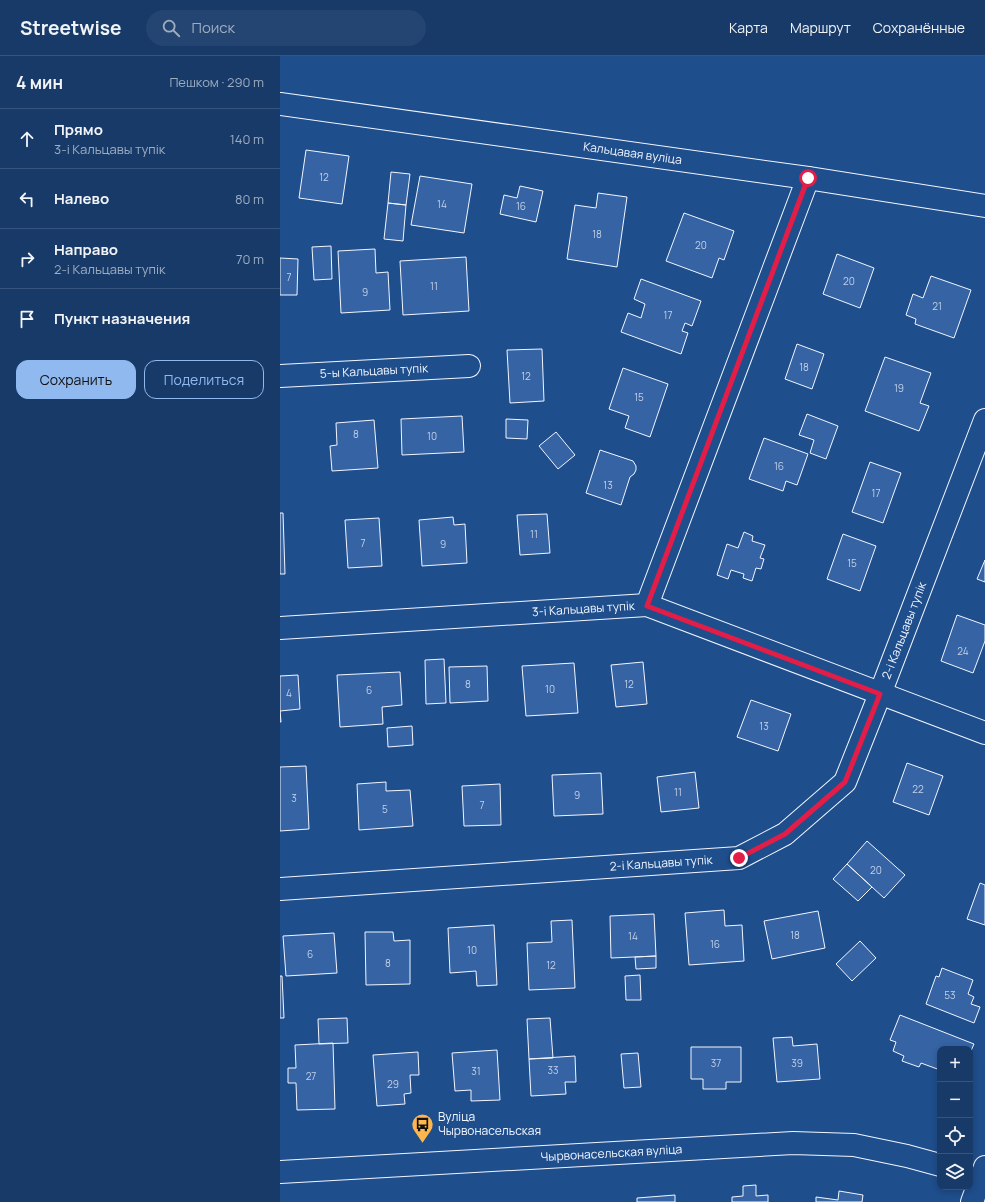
<!DOCTYPE html>
<html lang="ru">
<meta charset="utf-8">
<style>
body{margin:0;font-family:Manrope,sans-serif;background:#244571;color:#f1f3f6}
.controls{position:absolute;right:12px;bottom:12px;display:grid;overflow:hidden;border-radius:8px;box-shadow:0 2px 6px #0003}
.controls button{width:36px;height:36px;display:grid;place-items:center;padding:0;border:0;border-bottom:1px solid #36547d;background:#173a69;color:#f1f3f6;font:20px sans-serif}
.stop{position:absolute;width:12px;height:12px;margin:-9px;border:3px solid #e11d48;border-radius:50%;background:#fff}
.stop.end{background:#e11d48;border-color:#fff;box-shadow:0 1px 4px #0008}
.list{margin:0;padding:0;list-style:none}
h2{display:flex;justify-content:space-between;align-items:center;height:52px;margin:0;padding:0 16px;font-size:17px}
h2 small{font-size:13px;font-weight:400;color:#9eadc0}
.list li{display:grid;grid-template-columns:26px 1fr auto;gap:12px;align-items:center;box-sizing:border-box;height:60px;padding:0 16px;border-top:1px solid #36547d}
.list b{display:block;font-size:15px;white-space:nowrap}
.list p{margin:0;font-size:13px;white-space:nowrap;color:#9eadc0}
.list em{font-size:13px;font-style:normal;color:#9eadc0}
.actions{display:flex;gap:8px;padding:12px 16px}
.actions a{flex:1;padding:9px 0;border:1px solid #90b9f0;border-radius:12px;text-align:center;font-size:14px;color:#90b9f0}
.actions .main{background:#90b9f0;color:#111}
.icon{flex:none;width:22px;height:22px;fill:none;stroke:currentColor;stroke-width:2;stroke-linecap:round;stroke-linejoin:round}
.map{position:relative;flex:none;width:705px;height:1146px;overflow:hidden}
header{display:flex;align-items:center;gap:24px;box-sizing:border-box;height:56px;padding:0 20px;background:#173a69;border-bottom:1px solid #36547d}
header strong{font-size:19px}
nav{display:flex;gap:22px;margin-inline-start:auto;font-size:14px}
.search{width:280px;height:36px;background:#244571;display:flex;align-items:center;gap:10px;box-sizing:border-box;padding:0 14px;border-radius:22px;color:#9eadc0;font-size:15px}
main{display:flex}
aside{flex:1;background:#173a69}
.map>svg:first-child{display:block}
.building{fill:#3563a3;stroke:#f2f6ff}
.lines{fill:none;stroke-linecap:round;stroke-linejoin:round}
.minor-casing{stroke:#f2f6ff;stroke-width:24}
.minor{stroke:#1f4e8c;stroke-width:22}
.route{stroke:#e11d48;stroke-width:5}
.labels{text-anchor:middle;stroke-width:3;stroke-linejoin:round;paint-order:stroke}
.number-label{font-size:10px;fill:#c3d1e8}
.street-label{font-size:12px;fill:#f2f6ff;stroke:#1f4e8c}
.poi-label{font-size:12px;fill:#f2f6ff;stroke:#1f4e8c;text-anchor:start}
</style>
<header>
<strong>Streetwise</strong>
<div class="search"><svg class="icon" aria-label="search" viewBox="0 0 24 24"><circle cx="10" cy="10" r="6"/><path d="M15 15l6 6"/></svg>Поиск</div>
<nav><a>Карта</a><a>Маршрут</a><a>Сохранённые</a></nav>
</header>
<main>
<aside>
<h2>4 мин<small>Пешком · 290 m</small></h2>
<ul class="list">
<li><svg class="icon" aria-label="ahead" viewBox="0 0 24 24"><path d="M12 20V5M6 11l6-6 6 6"/></svg><div><b>Прямо</b><p>3-і Кальцавы тупік</p></div><em>140 m</em></li>
<li><svg class="icon" aria-label="left" viewBox="0 0 24 24"><path d="M17 20v-9H6M10 6l-5 5 5 5"/></svg><div><b>Налево</b></div><em>80 m</em></li>
<li><svg class="icon" aria-label="right" viewBox="0 0 24 24"><path d="M7 20v-9h11M14 6l5 5-5 5"/></svg><div><b>Направо</b><p>2-і Кальцавы тупік</p></div><em>70 m</em></li>
<li><svg class="icon" aria-label="arrive" viewBox="0 0 24 24"><path d="M6 21V4h12l-3 4 3 4H6"/></svg><div><b>Пункт назначения</b></div></li>
</ul>
<div class="actions"><a class="main">Сохранить</a><a>Поделиться</a></div>
</aside>
<div class="map">
<svg width="705" height="1146" viewBox="0 0 705 1146">
<rect width="100%" height="100%" fill="#1f4e8c"/>
<path class="building" d="M26,94L69,100L62,148L19,142Z
M111,116L130,118L126,149L108,147Z
M140,120L192,128L184,177L131,169Z
M240,130L263,135L256,166L220,158L224,139L237,142Z
M318,137L347,141L337,211L287,203L295,149L316,152Z
M108,147L126,149L123,185L104,183Z
M404,157L454,175L444,204L439,202L432,222L386,205Z
M51,190L52,223L34,224L32,191Z
M95,193L96,217L108,216L110,254L61,257L58,195Z
M557,198L594,212L580,252L543,238Z
M186,201L189,255L123,259L120,205Z
M0,202L18,203L17,239H0Z
M651,220L691,234L674,282L635,268L636,263L626,259L633,238L643,242Z
M361,223L421,245L412,270L405,267L402,275L408,277L401,298L341,276L348,257L361,262L365,248L354,243Z
M517,288L544,298L532,333L505,323Z
M262,293L264,345L230,347L227,294Z
M605,301L651,317L640,347L649,350L639,375L585,355Z
M343,312L388,328L370,381L345,372L349,360L329,353Z
M527,358L558,370L546,403L530,397L534,384L519,379Z
M182,360L184,396L122,399L121,363Z
M226,363L248,364L247,383L226,382Z
M94,364L98,412L52,415L50,390L57,389L56,367Z
M276,376L295,399L278,413L259,390Z
M484,382L528,398L517,429L506,425L503,435L469,423Z
M320,394L353,405L356,410V414L354,418L350,421L341,449L306,437Z
M590,406L621,417L603,467L572,456Z
M0,457H3L5,518H0Z
M267,458L270,497L240,499L237,459Z
M173,461L174,469L185,468L187,507L142,510L139,464Z
M99,462L102,510L68,512L65,464Z
M464,476L473,480L472,485L485,489L480,502L484,503L481,513L476,512L472,525L463,522L464,518L451,514L448,523L437,519L447,488L458,492Z
M563,478L596,490L580,535L547,523Z
M705,504V526L697,523Z
M677,559L705,569V585L693,617L661,605Z
M164,603L166,647L146,648L145,604Z
M363,606L367,648L336,651L331,609Z
M294,607L298,657L246,660L242,610Z
M207,610L208,645L170,647L169,611Z
M120,616L122,649L102,651L103,668L60,671L57,619Z
M18,619L20,653L0,655L1,666H0V620Z
M471,644L511,658L498,695L457,681Z
M132,670L133,689L108,691L107,672Z
M627,707L663,720L649,759L613,746Z
M26,710L29,773L0,775V711Z
M415,716L419,752L381,756L377,721Z
M321,717L323,758L274,760L272,719Z
M106,726V735L130,734L133,770L79,774L77,728Z
M220,728L221,769L184,770L182,730Z
M587,785L625,819L604,842L567,808Z
M567,808L592,831L578,845L553,823Z
M700,827L705,829V869L687,863Z
M444,854L445,870L462,869L464,905L409,909L405,857Z
M538,855L545,892L492,903L484,865Z
M374,858L376,900L331,902L330,860Z
M292,864L295,932L249,934L247,887L272,886L271,865Z
M214,869L217,929L197,930L196,915L170,917L168,872Z
M85,876H113L114,885L130,884V928L86,929Z
M54,877L57,917L6,920L3,880Z
M580,885L596,902L572,925L556,908Z
M376,900V912L356,913L355,901Z
M662,912L693,924L688,938L694,941L691,948L700,951L694,967L646,948L656,920L659,921Z
M360,919L361,944H346L345,920Z
M0,920H2L4,962H0Z
M620,959L694,988L690,997V993H660V1014L641,1007L639,1011L622,1005L624,1000L613,995L616,986L610,984Z
M67,962L68,987L39,988L38,963Z
M270,962L273,1002L249,1003L247,963Z
M512,981L513,990L537,988L540,1023L497,1026L493,982Z
M53,987L55,1053L17,1054L16,1027H8V1012H16L15,989Z
M411,991H461V1026H446V1033H423V1023H411Z
M217,994L220,1044L191,1045V1034L175,1035L172,997Z
M138,996L139,1019H130L131,1037L124,1038L125,1048L97,1050L93,999Z
M358,997L361,1031L344,1032L341,998Z
M295,1000L296,1026H285L286,1038L251,1040L249,1003Z
M476,1129V1140L488,1139V1146H452V1141L463,1140V1130Z
M559,1135L583,1139L582,1146H536V1141L558,1144Z
M395,1139V1146H357V1142Z"/>
<g class="lines">
<defs>
<g id="minor">
<path id="s1" d="M0,48L528,122L705,150"/>
<path id="s2" d="M0,320L189,310"/>
<path d="M367,549L705,677"/>
<path id="s3" d="M0,572L367,549L528,122"/>
<path id="s4" d="M0,833L459,802L505,778L565,726L600,638L705,364"/>
<path id="s5" d="M0,1116L513,1087L574,1089L627,1100L660,1109"/>
<path d="M692,1146L705,1111"/>
</g>
</defs>
<use href="#minor" class="minor-casing"/>
<use href="#minor" class="minor"/>
</g>
<g class="lines">
<path class="route" d="M459,802L505,778L565,726L600,638L367,550L528,122"/>
</g>
<defs>
<symbol id="bus-pin" viewBox="-11 -11 22 30"><path d="M0 17L-7.5 6A9.5 9.5 0 1 1 7.5 6Z" fill="#ffb74d" stroke="#1f4e8c"/><path d="M-5-6H5V4H4V6H2V4H-2V6H-4V4H-5ZM-3.5-4V0h7V-4ZM-3.5 1.2v1.5H-2V1.2ZM2 1.2v1.5H3.5V1.2Z" fill="#111"/></symbol>
</defs>
<g fill-rule="evenodd">
<use href="#bus-pin" x="130" y="1056" width="25" height="34"/>
</g>
<g class="labels">
<g class="number-label">
<text x="44" y="125">12</text>
<text x="162" y="152">14</text>
<text x="241" y="154">16</text>
<text x="317" y="182">18</text>
<text x="421" y="193">20</text>
<text x="9" y="225">7</text>
<text x="569" y="229">20</text>
<text x="154" y="234">11</text>
<text x="85" y="240">9</text>
<text x="657" y="254">21</text>
<text x="388" y="263">17</text>
<text x="524" y="315">18</text>
<text x="246" y="324">12</text>
<text x="619" y="336">19</text>
<text x="359" y="345">15</text>
<text x="76" y="382">8</text>
<text x="152" y="384">10</text>
<text x="499" y="414">16</text>
<text x="328" y="433">13</text>
<text x="596" y="441">17</text>
<text x="254" y="482">11</text>
<text x="83" y="491">7</text>
<text x="163" y="492">9</text>
<text x="572" y="511">15</text>
<text x="683" y="599">24</text>
<text x="188" y="632">8</text>
<text x="349" y="632">12</text>
<text x="270" y="637">10</text>
<text x="89" y="638">6</text>
<text x="9" y="641">4</text>
<text x="484" y="674">13</text>
<text x="638" y="737">22</text>
<text x="398" y="740">11</text>
<text x="297" y="743">9</text>
<text x="14" y="746">3</text>
<text x="202" y="753">7</text>
<text x="105" y="757">5</text>
<text x="596" y="818">20</text>
<text x="515" y="883">18</text>
<text x="353" y="884">14</text>
<text x="435" y="892">16</text>
<text x="192" y="898">10</text>
<text x="30" y="902">6</text>
<text x="108" y="911">8</text>
<text x="271" y="913">12</text>
<text x="670" y="943">53</text>
<text x="436" y="1011">37</text>
<text x="517" y="1011">39</text>
<text x="273" y="1018">33</text>
<text x="196" y="1019">31</text>
<text x="31" y="1024">27</text>
<text x="113" y="1032">29</text>
</g>
<g class="street-label">
<text dy="4" stroke="none"><textPath href="#s1" startOffset="356">Кальцавая вуліца</textPath></text>
<text dy="4" stroke="none"><textPath href="#s2" startOffset="94">5-ы Кальцавы тупік</textPath></text>
<text dy="4" stroke="none"><textPath href="#s3" startOffset="304">3-і Кальцавы тупік</textPath></text>
<text dy="4" stroke="none"><textPath href="#s4" startOffset="754">2-і Кальцавы тупік</textPath></text>
<text dy="4" stroke="none"><textPath href="#s4" startOffset="382">2-і Кальцавы тупік</textPath></text>
<text dy="4" stroke="none"><textPath href="#s5" startOffset="332">Чырвонасельская вуліца</textPath></text>
</g>
<g class="poi-label">
<text x="158" y="1065">Вуліца<tspan x="158" dy="14">Чырвонасельская</tspan></text>
</g>
</g>
</svg>
<div class="controls">
<button>+</button>
<button>−</button>
<button><svg class="icon" aria-label="locate" viewBox="0 0 24 24"><circle cx="12" cy="12" r="6"/><path d="M12 2v4M12 18v4M2 12h4M18 12h4"/></svg></button>
<button><svg class="icon" aria-label="layers" viewBox="0 0 24 24"><path d="M12 4l9 5-9 5-9-5zM3 14l9 5 9-5"/></svg></button>
</div>
<div class="stop" style="left:528px;top:122px"></div>
<div class="stop end" style="left:459px;top:802px"></div>
</div>
</main>
